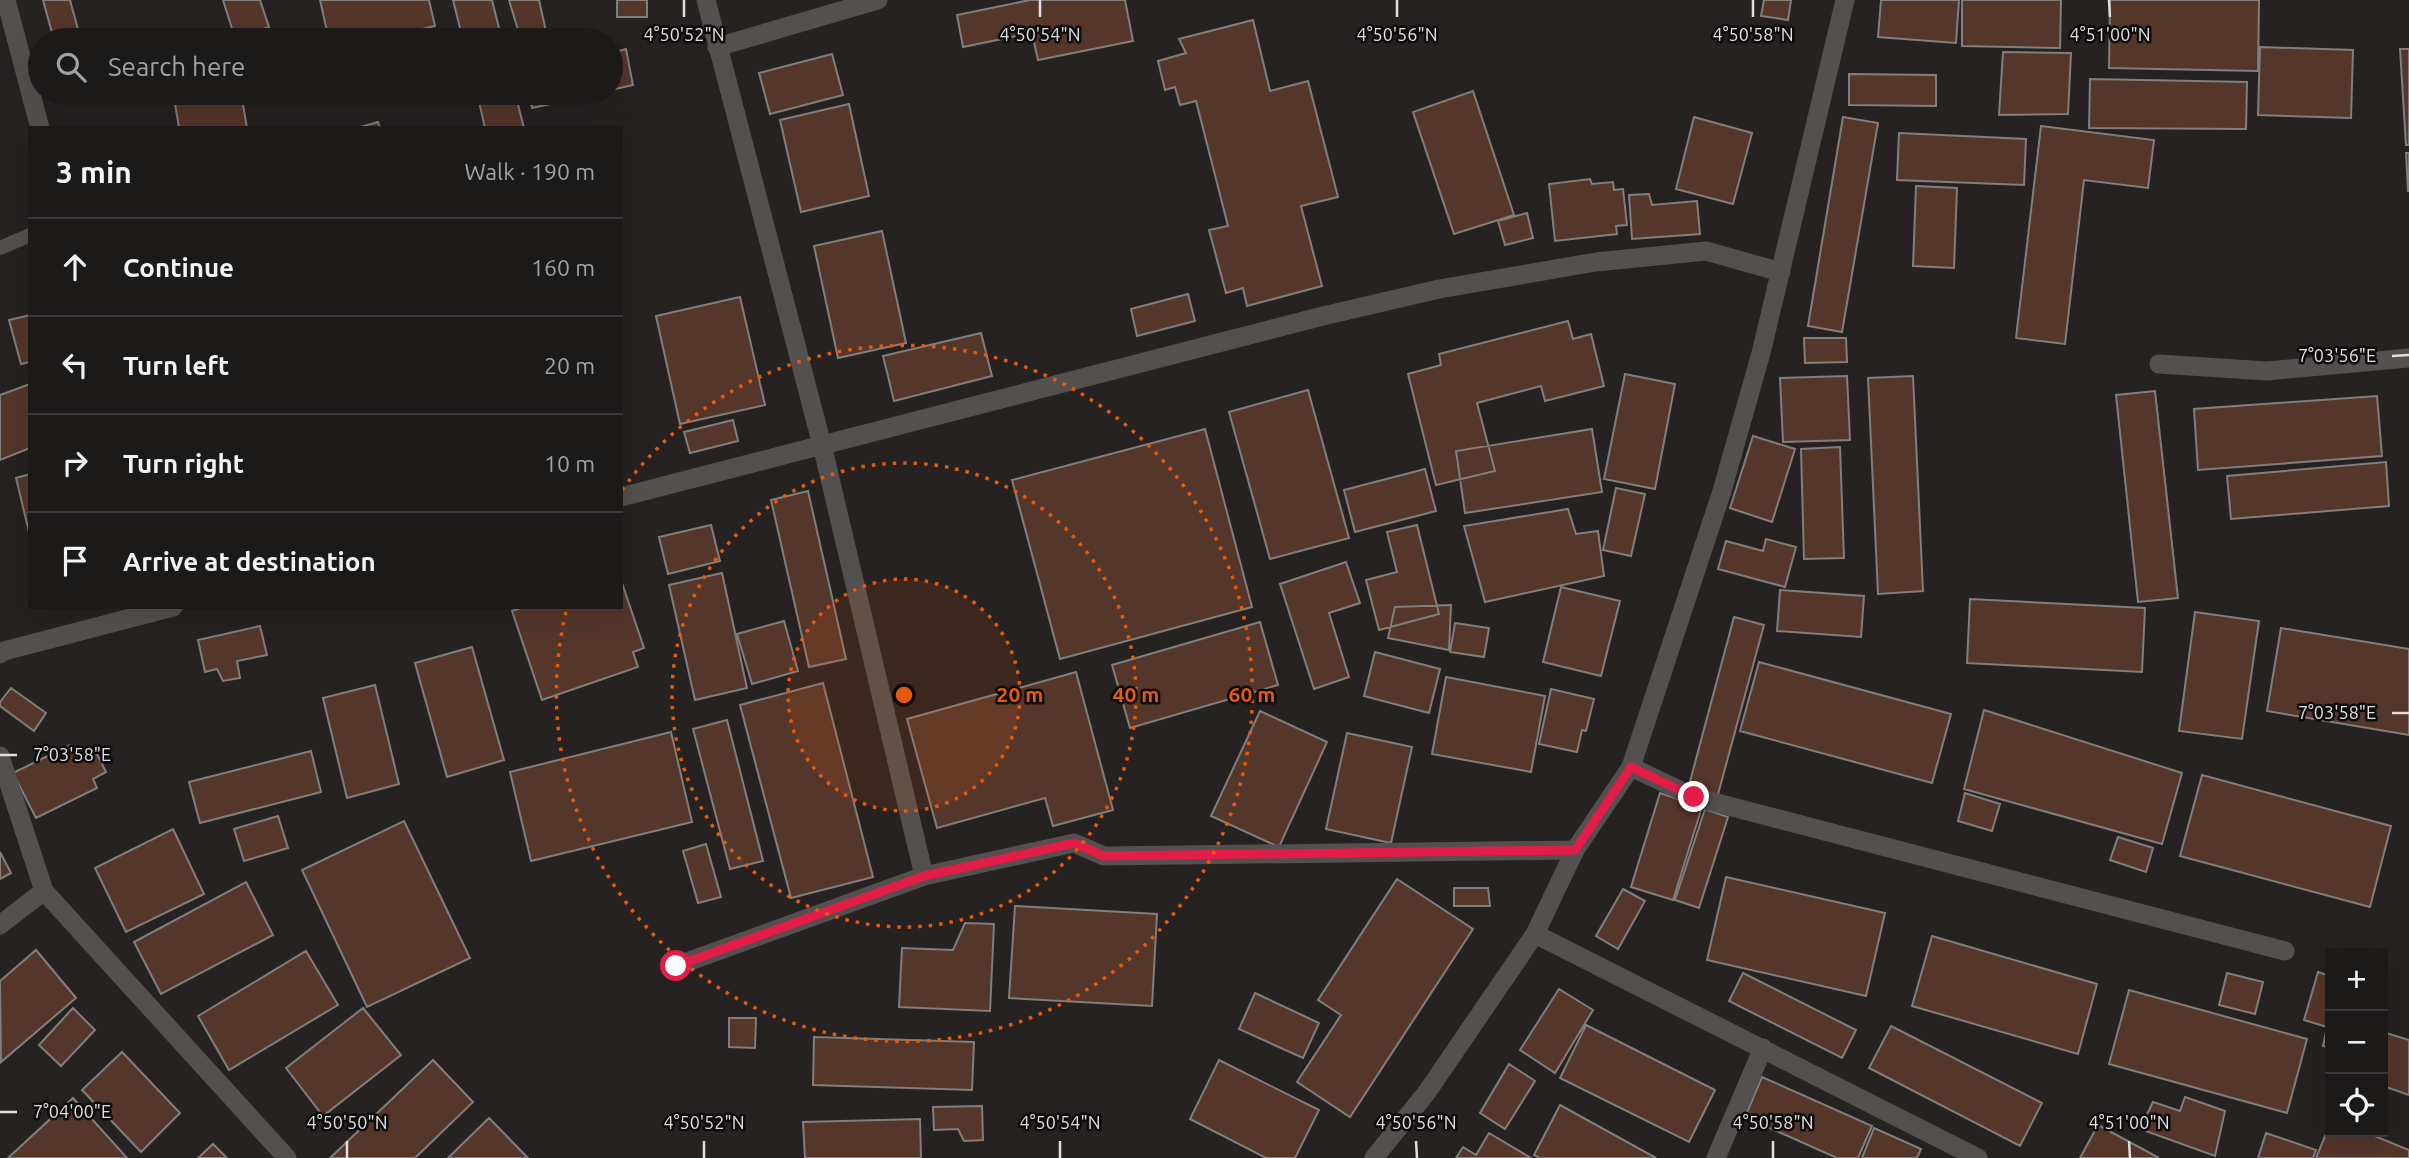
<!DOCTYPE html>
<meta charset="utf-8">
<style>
body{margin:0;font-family:Ubuntu,sans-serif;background:#252322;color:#f1f3f6}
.controls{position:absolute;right:21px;bottom:21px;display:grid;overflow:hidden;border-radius:0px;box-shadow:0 7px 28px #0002}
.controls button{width:63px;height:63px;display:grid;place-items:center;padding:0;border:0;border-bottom:2px solid #3a3838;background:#1c1a19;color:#f1f3f6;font:35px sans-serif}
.stop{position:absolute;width:21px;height:21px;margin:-16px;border:5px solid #e11d48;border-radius:50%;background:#fff}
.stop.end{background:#e11d48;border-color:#fff;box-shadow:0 2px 7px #0008}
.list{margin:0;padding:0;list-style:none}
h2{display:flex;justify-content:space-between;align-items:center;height:91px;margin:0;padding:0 28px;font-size:30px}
h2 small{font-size:23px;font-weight:400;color:#a0a1a2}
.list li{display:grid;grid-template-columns:46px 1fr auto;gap:21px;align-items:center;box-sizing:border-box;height:98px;padding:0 28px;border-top:2px solid #3a3838}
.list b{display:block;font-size:26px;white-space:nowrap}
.list em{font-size:23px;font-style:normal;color:#a0a1a2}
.icon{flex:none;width:38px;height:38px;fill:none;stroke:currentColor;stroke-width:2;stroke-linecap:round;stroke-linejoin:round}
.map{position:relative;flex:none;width:2409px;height:1158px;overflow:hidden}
.search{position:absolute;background:#1c1a19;box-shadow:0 7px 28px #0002;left:28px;top:28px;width:595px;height:77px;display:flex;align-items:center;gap:18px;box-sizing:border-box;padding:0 24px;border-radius:38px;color:#a0a1a2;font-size:26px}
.panel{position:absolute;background:#1c1a19;box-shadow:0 7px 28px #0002;left:28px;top:126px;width:595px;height:483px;border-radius:0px}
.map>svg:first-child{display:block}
.building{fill:#54362b;stroke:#817e7c;stroke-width:2}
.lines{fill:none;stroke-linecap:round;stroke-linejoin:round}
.service{stroke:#53504f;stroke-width:14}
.minor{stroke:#53504f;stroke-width:19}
.tertiary{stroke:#53504f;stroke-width:19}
.route{stroke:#e11d48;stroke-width:9}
.ticks{fill:none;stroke:#e1dfde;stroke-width:2.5}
.ring{fill:none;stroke:#e8590c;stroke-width:3.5;stroke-dasharray:3.5 7}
.ticks-label{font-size:18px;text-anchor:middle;fill:#e1dfde;stroke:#0d0c0b;stroke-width:5;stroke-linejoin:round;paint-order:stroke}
.centre{fill:#e8590c;stroke:#0d0c0b;stroke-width:3.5}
.ring-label{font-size:21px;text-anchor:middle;font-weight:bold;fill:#e8590c;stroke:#0d0c0b;stroke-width:5;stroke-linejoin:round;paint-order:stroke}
</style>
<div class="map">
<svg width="2409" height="1158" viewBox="0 0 2409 1158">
<rect width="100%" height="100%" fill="#252221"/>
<path class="building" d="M43,0H70L81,40H54Z
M223,0H260L269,27L235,38Z
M320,0H429L435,26L375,40H329Z
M453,0H492L502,40H463Z
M509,0H539L548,40H521Z
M617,0H647V17H617Z
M1030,0H1125L1133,41L1038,60L1032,33L963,47L957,15Z
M1764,0H1791L1788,20L1761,16Z
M1881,0H1959L1956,43L1878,37Z
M1962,0H2061L2060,48L1962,46Z
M2110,0H2259L2258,71L2109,68Z
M1253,20L1270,91L1308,81L1338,197L1301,206L1322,286L1247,306L1243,288L1226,293L1209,230L1228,226L1196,101L1180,105L1175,87L1165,90L1158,61L1186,53L1179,39Z
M2260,47L2353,50L2351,118L2258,115Z
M626,49L633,85L611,90V53Z
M2400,49H2409V145H2406Z
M2003,52L2071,53L2068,114L1999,115Z
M832,54L843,95L770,114L759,73Z
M1849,74L1936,75V106L1849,105Z
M2090,79L2247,82L2246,129L2089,128Z
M1473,91L1514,215L1454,234L1413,112Z
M199,93H241L247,128H179L174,97Z
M477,93H515L524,128H485Z
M529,93H601L532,108Z
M849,104L869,196L801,212L780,120Z
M1694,117L1752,133L1733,204L1676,189Z
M1843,117L1878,123L1842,332L1808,326Z
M378,122L380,128H357Z
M2041,126L2154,140L2148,188L2084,180L2065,344L2016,338Z
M1899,133L2026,139L2024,185L1897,180Z
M2406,153H2409V191H2408Z
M1590,179L1592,184L1613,182L1614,190L1623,189L1627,225L1616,226L1617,234L1555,241L1549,184Z
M1916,186L1957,188L1954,268L1913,266Z
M1649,194L1652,205L1697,201L1700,234L1632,239L1629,195Z
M1527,213L1533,238L1505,245L1498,221Z
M882,231L906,343L838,358L814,246Z
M1188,294L1195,321L1137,336L1131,309Z
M740,297L765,405L680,424L656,316Z
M30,315V362L21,364L9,320Z
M1568,321L1573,339L1591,334L1604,386L1545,401L1541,386L1477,403L1495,471L1436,485L1408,374L1441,365L1439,354Z
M981,333L992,376L894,401L883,356Z
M1804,338H1846L1847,362L1805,363Z
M1625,374L1675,384L1655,489L1604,479Z
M1847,376L1850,440L1783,442L1780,378Z
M1913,376L1923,591L1878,594L1868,378Z
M30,384V448L0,460V395Z
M1308,390L1349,538L1270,559L1229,412Z
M2155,391L2178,598L2138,602L2116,395Z
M2377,396L2382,456L2198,470L2194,409Z
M733,420L738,441L690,453L684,432Z
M1205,429L1252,607L1060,659L1012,480Z
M1592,429L1602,492L1465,513L1456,451Z
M1753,436L1795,449L1772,522L1730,508Z
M1840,447L1844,558L1804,559L1801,449Z
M2386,462L2389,506L2231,519L2227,476Z
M1425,469L1436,511L1355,532L1344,490Z
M30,474V536L16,478Z
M1616,488L1645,494L1631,556L1603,550Z
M808,491L846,659L809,667L771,500Z
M1568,509L1576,534L1598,531L1604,576L1485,602L1464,526Z
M711,525L720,561L668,574L659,537Z
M1417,525L1439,614L1379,630L1366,580L1397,572L1387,532Z
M1766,539L1796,547L1785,587L1718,569L1726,541L1763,551Z
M1346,562L1360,603L1329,613L1349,677L1314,689L1280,584Z
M722,573L747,688L695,700L669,585Z
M621,580L644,648L633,652L638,667L542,700L512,611L524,607H621Z
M1561,587L1620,601L1601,676L1543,662Z
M1780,590L1864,596L1861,637L1777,631Z
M1970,599L2145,608L2142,672L1967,663Z
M1451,605L1449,650L1388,638L1395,607Z
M2195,612L2259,621L2242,739L2179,731Z
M1734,617L1764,625L1717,798L1688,789Z
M784,621L798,671L752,684L737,634Z
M1260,622L1278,685L1130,728L1112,665Z
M1455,623L1489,628L1484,657L1450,652Z
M260,626L267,655L237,661L240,678L223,681L217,669L205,672L198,640Z
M2281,628L2409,649V735L2267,711Z
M472,647L504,760L447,777L415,663Z
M1375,652L1440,669L1429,713L1364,696Z
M1759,662L1951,714L1932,783L1740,731Z
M1076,672L1113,810L1053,826L1045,798L937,828L907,719Z
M1446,677L1545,696L1531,772L1432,754Z
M823,683L873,877L791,898L740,705Z
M375,685L399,784L347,798L323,698Z
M11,688L46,713L34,731L0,706V702Z
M1551,689L1594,699L1586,731L1582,730L1577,752L1539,744Z
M1984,710L2182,773L2162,844L1964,789Z
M1260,711L1327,742L1279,847L1211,816Z
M727,720L763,861L730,869L693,729Z
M671,732L692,822L531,861L510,772Z
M1347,733L1412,747L1391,843L1326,829Z
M70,745L78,761L96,752L106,772L93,779L97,788L36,818L13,773Z
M311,751L321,792L200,823L189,782Z
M2202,775L2391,826L2370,907L2180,856Z
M1660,793L1702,807L1673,900L1631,887Z
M1965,793L2000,804L1992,831L1958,821Z
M1705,809L1728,817L1699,908L1675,900Z
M278,816L288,848L244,861L234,829Z
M404,821L470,958L367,1007L302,870Z
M173,829L204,894L126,932L95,868Z
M2118,837L2153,848L2146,872L2110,860Z
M706,844L721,897L698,903L683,851Z
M0,852L11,873L0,879Z
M1726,877L1885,913L1866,996L1707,960Z
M1397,879L1473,929L1350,1117L1297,1082L1341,1015L1318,1000Z
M246,882L273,935L161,994L134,942Z
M1454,888H1488L1490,906H1454Z
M1623,889L1645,901L1618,949L1596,936Z
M1015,906L1157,914L1152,1006L1009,998Z
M965,923L994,924L990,1011L899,1007L902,948L953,950Z
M1932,936L2097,984L2078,1054L1912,1006Z
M36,950L76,998L1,1062L0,981Z
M306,951L338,1005L229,1070L198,1016Z
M2318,972L2330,976V1048L2323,1046L2327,1027L2304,1020Z
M1743,973L1856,1030L1842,1058L1729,1001Z
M2227,973L2263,982L2255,1014L2219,1005Z
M1559,989L1593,1010L1555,1073L1520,1050Z
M2129,990L2307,1039L2287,1113L2109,1064Z
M1255,993L1319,1023L1303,1058L1239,1029Z
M73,1008L95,1030L61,1066L39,1045Z
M363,1008L401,1055L323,1116L286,1068Z
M729,1018H756L755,1048L729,1047Z
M1586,1025L1715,1090L1689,1142L1560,1078Z
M1891,1026L2042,1103L2020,1146L1869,1068Z
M2383,1032L2409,1040V1095L2383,1086Z
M814,1037L974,1042L972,1090L813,1085Z
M122,1052L180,1113L141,1152L82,1090Z
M433,1060L473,1102L415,1158H330Z
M1219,1060L1319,1110L1295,1158H1266L1190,1119Z
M1509,1064L1535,1081L1505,1129L1480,1113Z
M1762,1077L1872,1126L1858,1158H1837L1745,1117Z
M2185,1097L2225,1111L2215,1156L2140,1129L2153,1102L2180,1111Z
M73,1098L127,1158H8Z
M1560,1105L1656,1158H1540L1534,1155Z
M982,1106L983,1140L964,1141L958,1129L934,1130L933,1107Z
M489,1118L528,1158H448Z
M920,1119L921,1158H805L803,1122Z
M2330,1124V1132H2365L2409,1150V1158H2316Z
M2098,1125L2159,1158H2080Z
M1874,1128L1921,1149L1917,1158H1862Z
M1489,1133L1531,1158H1456L1463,1147L1476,1155Z
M2266,1133L2316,1150L2313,1158H2258Z
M213,1144L227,1158H198Z"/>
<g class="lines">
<path class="service" d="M0,248L30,235"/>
<path class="minor" d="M6,0L40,128
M706,0L822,445L924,876
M717,47L878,0
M2159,364L2267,371L2409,358
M621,497L1323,316L1439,289L1596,262L1706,251L1781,272
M0,654L4,651L173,607
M0,756L44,891L287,1158
M1631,767L1694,797L2285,951
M0,925L44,891
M1535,934L1978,1158
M676,966L924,876L1074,843L1104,856L1575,850
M1716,1158L1763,1048"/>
<path class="tertiary" d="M1374,1158L1427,1092L1535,934L1575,850L1631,767L1722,491L1761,353L1845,0"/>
</g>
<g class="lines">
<path class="route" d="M676,966L924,876L1074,843L1104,856L1575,850L1631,767L1694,797"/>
</g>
<path class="ticks" d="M684,0V17M1040,0V17M1397,0V17M1753,0V17M2109,0L2110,17M2392,356L2409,355M2392,713H2409M0,755H17M0,1112H17M347,1141V1158M704,1141V1158M1060,1141V1158M1416,1141L1417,1158M1773,1141V1158M2129,1141L2130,1158"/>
<circle cx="904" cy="695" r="116" fill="#e8590c" fill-opacity=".12"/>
<g class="ring">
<circle cx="904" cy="695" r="116"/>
<circle cx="904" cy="695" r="232"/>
<path d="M622 490A348 348 0 1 1 567 608"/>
</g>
<g class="ticks-label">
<text x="684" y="41">4°50'52"N</text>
<text x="1040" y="41">4°50'54"N</text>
<text x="1397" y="41">4°50'56"N</text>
<text x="1753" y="41">4°50'58"N</text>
<text x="2110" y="41">4°51'00"N</text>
<text x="2337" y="362">7°03'56"E</text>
<text x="2337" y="719">7°03'58"E</text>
<text x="72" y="761">7°03'58"E</text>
<text x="72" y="1118">7°04'00"E</text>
<text x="347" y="1129">4°50'50"N</text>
<text x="704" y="1129">4°50'52"N</text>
<text x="1060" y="1129">4°50'54"N</text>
<text x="1416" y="1129">4°50'56"N</text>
<text x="1773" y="1129">4°50'58"N</text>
<text x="2129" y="1129">4°51'00"N</text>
</g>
<circle cx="904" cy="695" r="10" class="centre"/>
<g class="ring-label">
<text x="1020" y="702">20 m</text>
<text x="1136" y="702">40 m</text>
<text x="1252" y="702">60 m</text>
</g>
</svg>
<div class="controls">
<button>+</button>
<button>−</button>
<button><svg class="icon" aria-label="locate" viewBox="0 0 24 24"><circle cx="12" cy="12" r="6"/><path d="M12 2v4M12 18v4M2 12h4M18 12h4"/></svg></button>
</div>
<div class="stop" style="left:676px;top:966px"></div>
<div class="stop end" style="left:1694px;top:797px"></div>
<div class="search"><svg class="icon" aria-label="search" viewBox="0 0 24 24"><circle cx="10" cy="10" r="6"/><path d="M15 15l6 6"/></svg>Search here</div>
<section class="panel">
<h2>3 min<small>Walk · 190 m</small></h2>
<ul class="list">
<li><svg class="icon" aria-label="ahead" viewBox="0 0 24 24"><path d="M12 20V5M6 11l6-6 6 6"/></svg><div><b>Continue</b></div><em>160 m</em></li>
<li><svg class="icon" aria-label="left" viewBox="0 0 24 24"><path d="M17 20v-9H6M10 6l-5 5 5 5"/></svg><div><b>Turn left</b></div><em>20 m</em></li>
<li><svg class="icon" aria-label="right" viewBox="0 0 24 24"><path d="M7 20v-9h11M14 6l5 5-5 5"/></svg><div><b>Turn right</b></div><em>10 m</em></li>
<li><svg class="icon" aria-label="arrive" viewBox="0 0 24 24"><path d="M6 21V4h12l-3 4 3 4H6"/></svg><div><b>Arrive at destination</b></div></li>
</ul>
</section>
</div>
